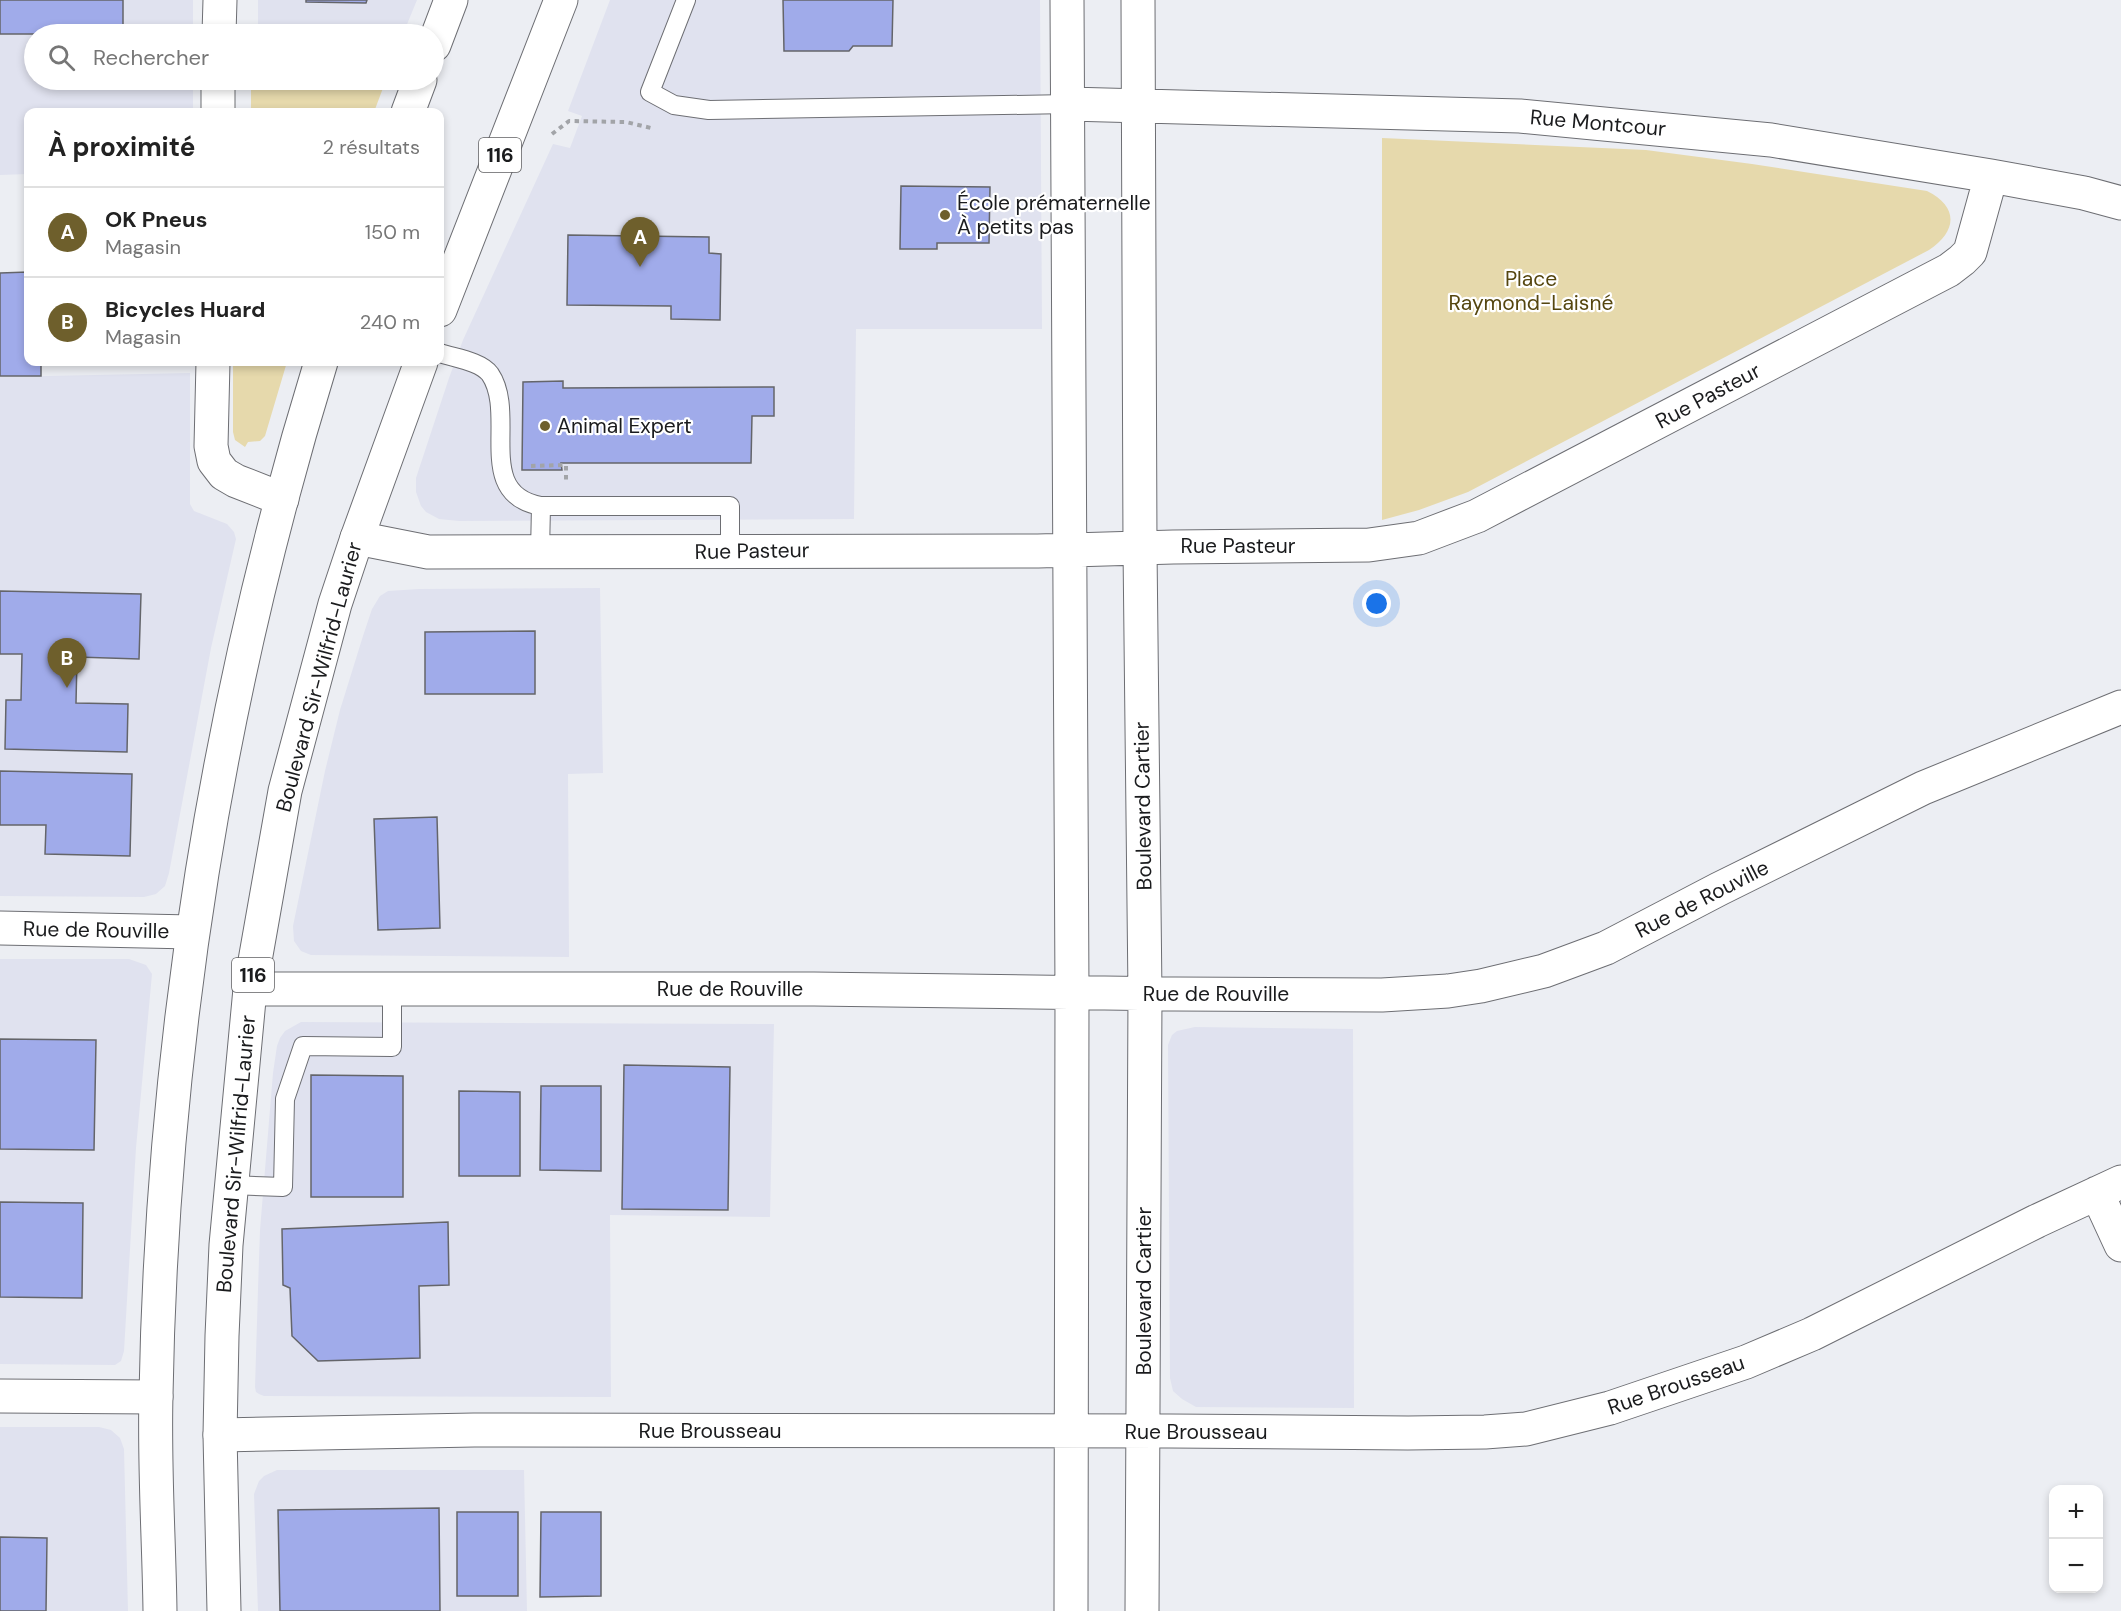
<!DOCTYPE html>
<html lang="fr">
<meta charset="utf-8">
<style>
body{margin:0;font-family:"DM Sans",sans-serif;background:#f2f2f2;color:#222}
.controls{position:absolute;right:18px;bottom:18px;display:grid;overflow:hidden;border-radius:12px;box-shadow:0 3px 9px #0003}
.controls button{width:54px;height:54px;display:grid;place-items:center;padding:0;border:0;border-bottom:2px solid #e0e0e0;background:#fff;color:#222;font:30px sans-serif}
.you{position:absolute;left:1377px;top:604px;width:21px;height:21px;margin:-15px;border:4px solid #fff;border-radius:50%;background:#1a73e8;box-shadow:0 0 0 9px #1a73e833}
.badge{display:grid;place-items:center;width:39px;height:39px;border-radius:50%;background:#6e5f2c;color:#fff;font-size:20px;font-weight:700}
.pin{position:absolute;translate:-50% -50px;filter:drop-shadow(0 2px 3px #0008)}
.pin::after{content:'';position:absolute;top:32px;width:21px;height:18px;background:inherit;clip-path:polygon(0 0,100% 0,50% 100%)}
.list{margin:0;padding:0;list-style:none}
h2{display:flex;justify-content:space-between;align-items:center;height:78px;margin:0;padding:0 24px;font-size:26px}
h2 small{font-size:20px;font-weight:400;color:#767676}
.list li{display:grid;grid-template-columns:39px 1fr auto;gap:18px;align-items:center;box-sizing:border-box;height:90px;padding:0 24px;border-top:2px solid #e0e0e0}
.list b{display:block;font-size:22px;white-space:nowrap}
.list p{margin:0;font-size:20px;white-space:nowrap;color:#767676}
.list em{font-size:20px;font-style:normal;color:#767676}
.icon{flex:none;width:33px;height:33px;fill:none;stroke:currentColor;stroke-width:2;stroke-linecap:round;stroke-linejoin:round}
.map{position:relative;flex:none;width:2121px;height:1611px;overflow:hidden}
.search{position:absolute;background:#fff;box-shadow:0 3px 9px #0003;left:24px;top:24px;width:420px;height:66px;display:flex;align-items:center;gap:15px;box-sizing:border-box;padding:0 21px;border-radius:33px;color:#767676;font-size:22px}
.panel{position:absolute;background:#fff;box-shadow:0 3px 9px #0003;left:24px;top:108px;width:420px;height:258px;border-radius:12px}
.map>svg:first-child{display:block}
.built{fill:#e0e2ef}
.green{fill:#e6d9ac}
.building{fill:#a0abea;stroke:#64656a;stroke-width:1.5}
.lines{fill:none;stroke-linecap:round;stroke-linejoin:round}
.lane-casing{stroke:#6d6e73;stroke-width:20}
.street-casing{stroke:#6d6e73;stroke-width:35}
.primary-casing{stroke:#6d6e73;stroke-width:35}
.path{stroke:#a2a4a8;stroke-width:4;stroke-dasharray:4.5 4.5;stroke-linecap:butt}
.lane{stroke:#fff;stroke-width:18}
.street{stroke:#fff;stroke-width:33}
.primary{stroke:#fff;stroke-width:33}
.poi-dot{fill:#6e5f2c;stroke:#fff;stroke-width:2}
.labels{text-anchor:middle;stroke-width:4.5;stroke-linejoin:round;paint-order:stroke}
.shield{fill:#fff;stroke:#5f5f61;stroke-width:1.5}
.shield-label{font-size:20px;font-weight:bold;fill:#1a1b1d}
.street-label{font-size:21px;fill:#1a1b1d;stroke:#fff}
.poi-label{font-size:21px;fill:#1a1b1d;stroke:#fff;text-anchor:start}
.park-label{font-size:21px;fill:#55460f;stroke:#fff}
</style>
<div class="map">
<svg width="2121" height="1611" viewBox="0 0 2121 1611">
<rect width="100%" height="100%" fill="#eceef3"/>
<path class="built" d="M0,0H193V34H34V80H193V112H28V174L0,175Z
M258,0H417L403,34H258Z
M610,0H1040L1042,329H856L854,519L459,521L439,519L426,512L421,506L416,492V478L449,378L463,340L553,144L570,148L582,116L568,111Z
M190,373V504L194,511L227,524L234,532L236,539L211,648L169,873L165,886L156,894L144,897L0,896V377Z
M600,588L603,773L568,774L569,957L311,955L301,951L294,941L293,926L325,771L340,710L363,636L372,609L380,596L388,591L419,589Z
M0,959H129L146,965L152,974L136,1148L124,1351L121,1361L115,1365L0,1364Z
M301,1022L774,1024L770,1217L610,1215L611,1397L264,1396L259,1394L256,1392L255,1387L258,1289L260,1230L273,1073L277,1046L280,1038L285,1031Z
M1195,1027L1353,1029L1354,1408L1196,1407L1182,1399L1173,1391L1170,1378L1168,1045L1172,1035L1177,1031Z
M0,1427H99L111,1430L120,1438L124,1449L128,1611H0Z
M277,1470H524L527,1611H258L254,1494L259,1481L264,1476Z"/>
<path class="green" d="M251,80H386L374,112H251Z
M1382,138L1646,150L1752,164L1927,191C1959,207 1957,231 1929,250L1468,492L1419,510L1382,520Z
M233,362H287L265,436L260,441L248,442L245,447L235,440L233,432Z"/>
<path class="building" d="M0,0H123V34H0Z
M306,0H367L366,3L306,2Z
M783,0H893L892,46H853L849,51H784Z
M901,186L990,187L989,243H937V249H900Z
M568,235L709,237V253L721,254L720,320L671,319V306L567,305Z
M28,272V362H41V376H0V273Z
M563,381V388L774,387V416H752L751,463H561L562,470H522L523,382Z
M0,591L141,594L139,659L77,657L76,703L128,704L127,752L5,749L6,700H21L22,654H0Z
M535,631V694H425V632Z
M0,771L132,774L130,856L45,854L46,825H0Z
M437,817L440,928L378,930L374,819Z
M0,1039L96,1040L94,1150L0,1149Z
M624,1065L730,1067L728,1210L622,1209Z
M311,1075L403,1076V1197H311Z
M541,1086H601V1171L540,1170Z
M459,1091L520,1092V1176H459Z
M0,1202L83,1203L82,1298L0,1297Z
M448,1222L449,1285L419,1286L420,1358L318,1361L292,1336L290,1288L283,1285L282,1229Z
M439,1508L440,1611H280L278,1510Z
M457,1512H518V1596H457Z
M541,1512H601V1596L540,1597Z
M0,1537L47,1538L46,1611H0Z"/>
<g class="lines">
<defs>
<path id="lane" d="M686,0L650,92L674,105L709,110L1069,104
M440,353C454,358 480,361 490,374C518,415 473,494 541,506
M540,552L541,506H730V552
M231,1185L283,1187L285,1099L303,1046L392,1047V989"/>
<path id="street" d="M1067,0L1072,993L1071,1611
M1138,0L1140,549L1145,994L1142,1611
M219,34L220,0
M1069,104L1520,116L1771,140L1991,176L2084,193L2121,203
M218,112V80
M213,362L211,446L214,461L224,474L236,481L282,499
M357,538L428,552L1038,551L1173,547L1369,545L1419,538L1477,516L1949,270L1962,260L1970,252L1991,176
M0,928L192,932
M250,989H814L1175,994L1382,995L1448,991L1481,986L1544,971L1606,948L1719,889L1923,788L2121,707
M2097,1193L2121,1245
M0,1396L156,1397
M220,1435L474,1430L1170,1431L1408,1433L1485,1432L1526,1429L1610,1408L1746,1362L1812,1334L2037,1221L2121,1182"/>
<path id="primary" d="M434,45L451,0
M408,112L420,80
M440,310L561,0
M160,1611C159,1539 154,1467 156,1395C162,1045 218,696 321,362
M224,1611L220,1435L222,1336L226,1245L250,989L285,791L335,604L357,538L421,362"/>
</defs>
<use href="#lane" class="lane-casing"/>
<use href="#street" class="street-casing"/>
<use href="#primary" class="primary-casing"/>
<path class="path" d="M552,134L569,121L626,122L651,128L653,125
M531,466L566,465V480"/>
<use href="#lane" class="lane"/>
<use href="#street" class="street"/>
<use href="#primary" class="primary"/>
</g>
<g class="poi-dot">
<circle cx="945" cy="215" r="6"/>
<circle cx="545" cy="426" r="6"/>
</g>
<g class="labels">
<g class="shield">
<rect x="479" y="138" width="42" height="34" rx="4.5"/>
<rect x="232" y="958" width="42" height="34" rx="4.5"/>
</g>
<g class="shield-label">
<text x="500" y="162">116</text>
<text x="253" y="982">116</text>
</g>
<g class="street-label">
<text transform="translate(1598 123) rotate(5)" y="7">Rue Montcour</text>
<text transform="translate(1708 396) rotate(-28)" y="7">Rue Pasteur</text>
<text x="1238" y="553">Rue Pasteur</text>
<text transform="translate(752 551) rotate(-1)" y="7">Rue Pasteur</text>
<text transform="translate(319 677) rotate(-75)" y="7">Boulevard Sir-Wilfrid-Laurier</text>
<text transform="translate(1143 806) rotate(-91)" y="7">Boulevard Cartier</text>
<text transform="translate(1702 899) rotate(-27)" y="7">Rue de Rouville</text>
<text transform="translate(96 930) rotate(1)" y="7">Rue de Rouville</text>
<text x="730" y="996">Rue de Rouville</text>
<text x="1216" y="1001">Rue de Rouville</text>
<text transform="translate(236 1154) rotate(-85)" y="7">Boulevard Sir-Wilfrid-Laurier</text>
<text transform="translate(1144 1291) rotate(-90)" y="7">Boulevard Cartier</text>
<text transform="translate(1676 1385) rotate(-19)" y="7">Rue Brousseau</text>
<text x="710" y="1438">Rue Brousseau</text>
<text x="1196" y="1439">Rue Brousseau</text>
</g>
<g class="poi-label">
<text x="957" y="210">École prématernelle<tspan x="957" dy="24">À petits pas</tspan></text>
<text x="557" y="433">Animal Expert</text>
</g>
<g class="park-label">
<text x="1531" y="286">Place<tspan x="1531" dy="24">Raymond-Laisné</tspan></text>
</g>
</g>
</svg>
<div class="controls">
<button>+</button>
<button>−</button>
</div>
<div class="you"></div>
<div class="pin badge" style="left:640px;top:267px">A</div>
<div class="pin badge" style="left:67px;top:688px">B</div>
<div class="search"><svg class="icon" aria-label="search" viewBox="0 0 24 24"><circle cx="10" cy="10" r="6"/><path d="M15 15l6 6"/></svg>Rechercher</div>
<section class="panel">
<h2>À proximité<small>2 résultats</small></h2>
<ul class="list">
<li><span class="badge">A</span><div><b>OK Pneus</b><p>Magasin</p></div><em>150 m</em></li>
<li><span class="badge">B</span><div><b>Bicycles Huard</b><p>Magasin</p></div><em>240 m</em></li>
</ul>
</section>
</div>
